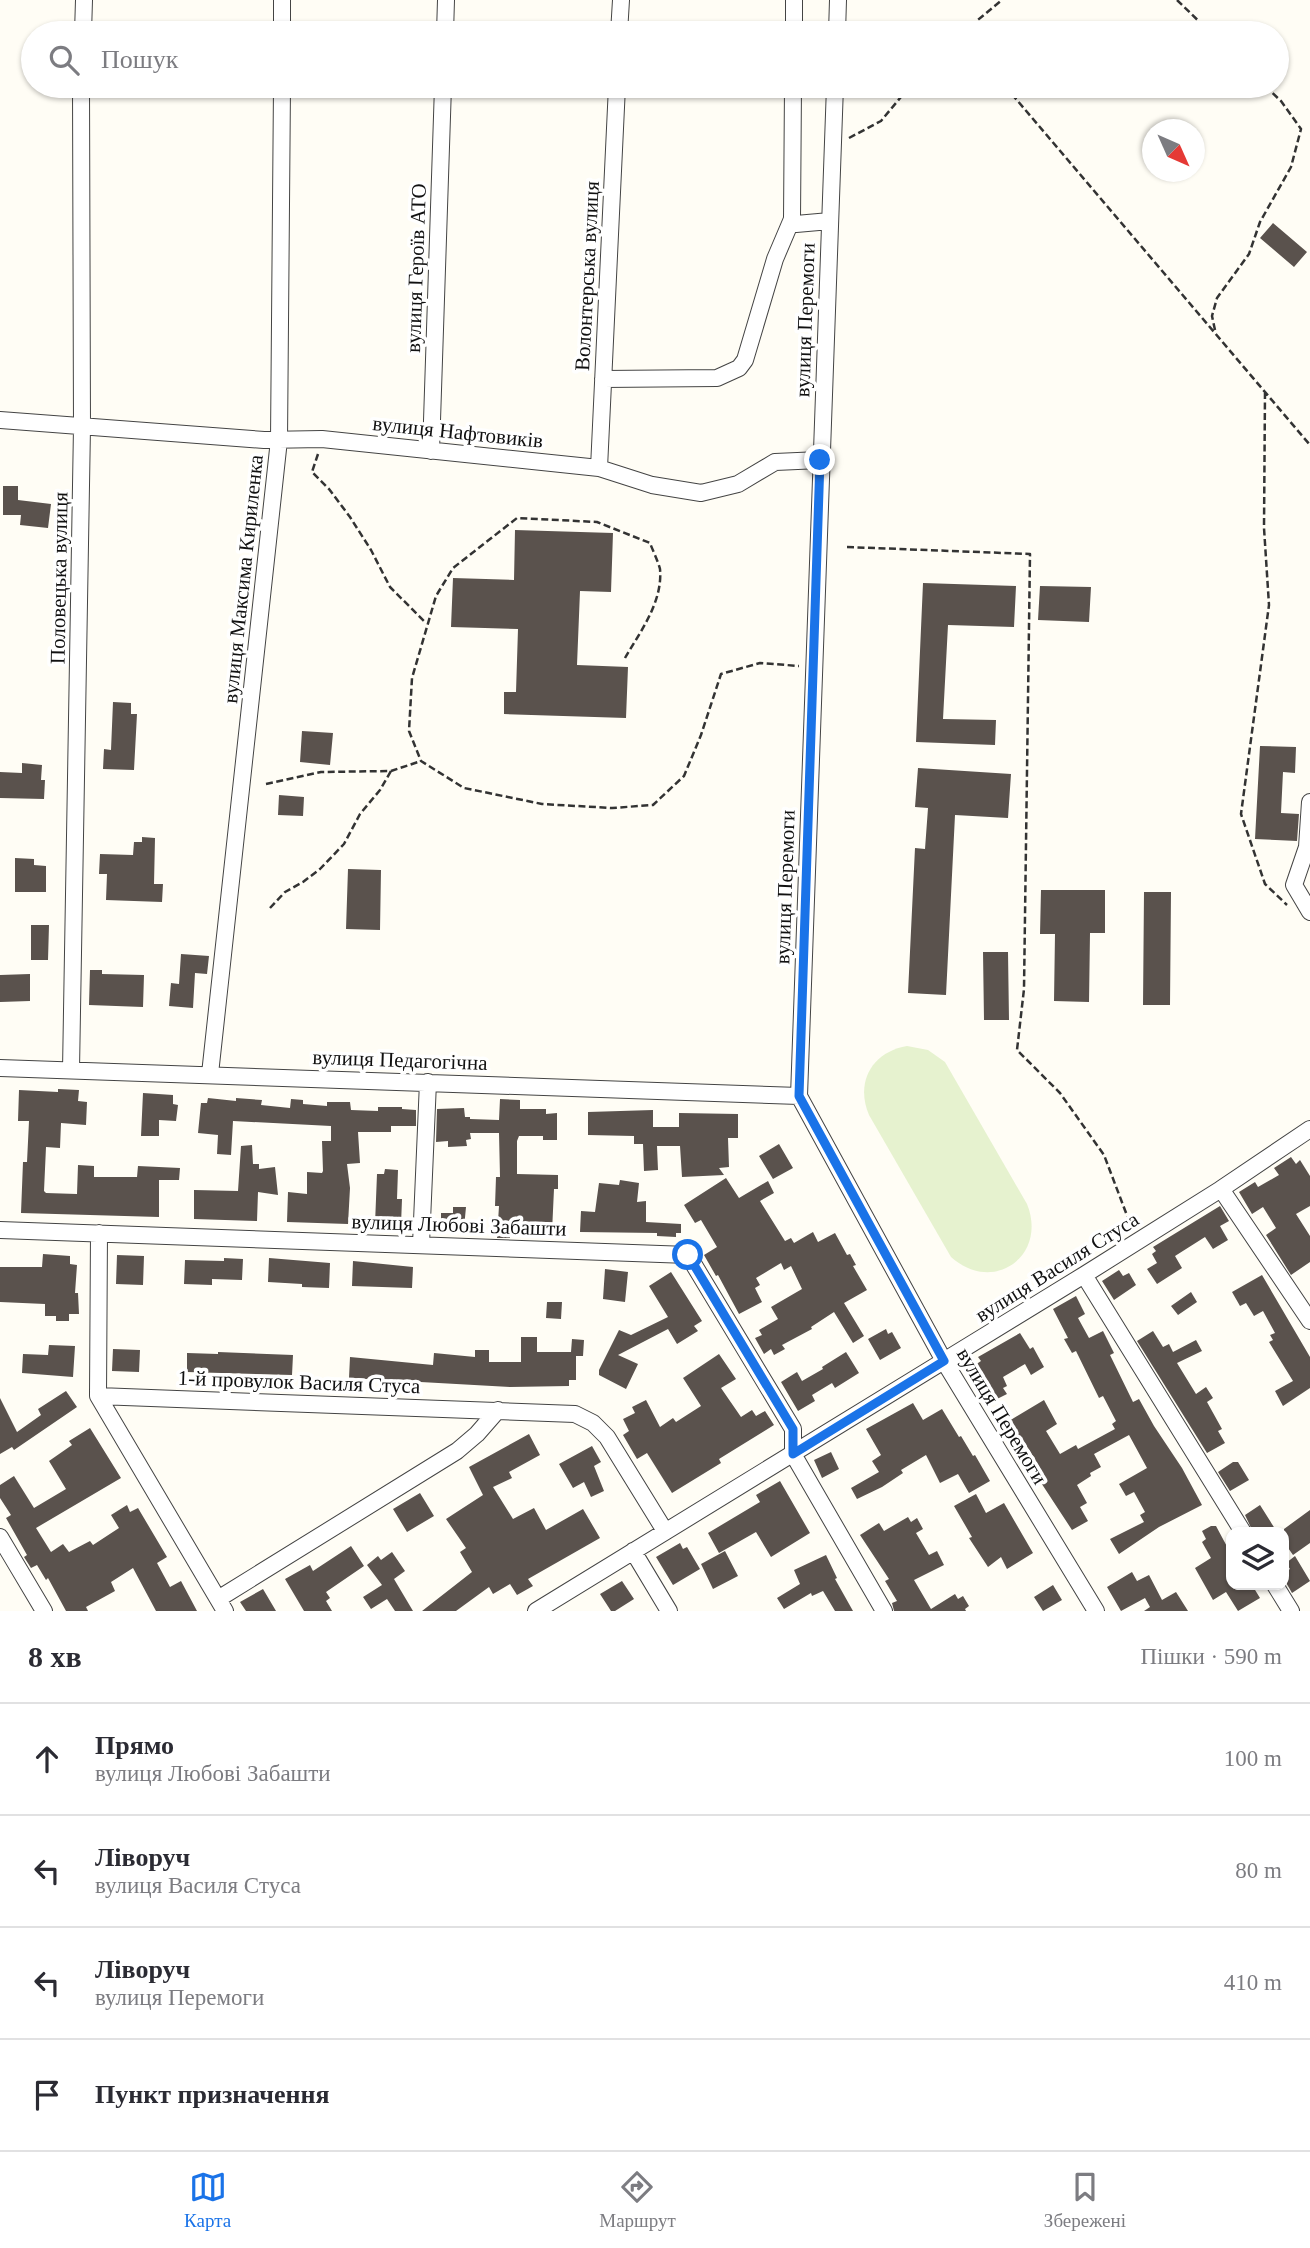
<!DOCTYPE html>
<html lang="uk">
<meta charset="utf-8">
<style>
body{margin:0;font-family:Georgia,serif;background:#f7f7f7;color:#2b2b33}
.controls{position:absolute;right:21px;bottom:21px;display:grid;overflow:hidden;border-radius:14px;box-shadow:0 2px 5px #0004}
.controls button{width:63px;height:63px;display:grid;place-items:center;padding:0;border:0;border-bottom:2px solid #e1e1e2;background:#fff;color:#2b2b33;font:35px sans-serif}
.compass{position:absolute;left:1142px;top:119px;width:63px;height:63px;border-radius:50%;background:#fff;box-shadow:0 2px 5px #0004;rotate:135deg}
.stop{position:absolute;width:21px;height:21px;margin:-16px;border:5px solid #1a73e8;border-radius:50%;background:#fff}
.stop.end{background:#1a73e8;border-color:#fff;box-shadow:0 2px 7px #0008}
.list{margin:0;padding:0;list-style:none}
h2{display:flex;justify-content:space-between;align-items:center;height:91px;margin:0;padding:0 28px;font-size:30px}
h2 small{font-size:23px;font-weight:400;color:#7c7c81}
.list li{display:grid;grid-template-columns:46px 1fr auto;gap:21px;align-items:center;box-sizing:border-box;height:112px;padding:0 28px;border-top:2px solid #e1e1e2}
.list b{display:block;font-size:26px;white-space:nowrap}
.list p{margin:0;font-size:23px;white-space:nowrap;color:#7c7c81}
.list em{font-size:23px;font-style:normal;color:#7c7c81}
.icon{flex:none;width:38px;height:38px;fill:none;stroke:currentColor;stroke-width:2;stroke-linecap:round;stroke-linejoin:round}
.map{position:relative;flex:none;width:1310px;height:1611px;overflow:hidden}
.search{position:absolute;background:#fff;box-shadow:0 2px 5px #0004;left:21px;right:21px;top:21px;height:77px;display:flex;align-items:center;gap:18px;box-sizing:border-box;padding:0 24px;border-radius:38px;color:#7c7c81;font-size:26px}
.sheet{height:539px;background:#fff}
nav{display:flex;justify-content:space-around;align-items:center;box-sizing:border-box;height:98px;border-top:2px solid #e1e1e2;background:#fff;font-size:19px;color:#7c7c81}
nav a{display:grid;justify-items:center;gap:4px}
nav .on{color:#1a73e8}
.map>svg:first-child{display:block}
.pitch{fill:#e6f2cf}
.building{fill:#5a524d}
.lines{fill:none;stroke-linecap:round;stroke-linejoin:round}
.minor-casing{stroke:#444;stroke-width:18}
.path{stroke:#333;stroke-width:2.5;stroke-dasharray:7 3.5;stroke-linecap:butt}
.minor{stroke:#fff;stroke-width:16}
.route{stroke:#1a73e8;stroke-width:9}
.labels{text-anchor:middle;stroke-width:7;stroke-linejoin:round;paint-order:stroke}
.street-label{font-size:21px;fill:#111;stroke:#fff}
</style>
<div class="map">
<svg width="1310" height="1611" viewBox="0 0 1310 1611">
<rect width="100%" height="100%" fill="#fffdf5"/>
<path class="pitch" d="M907,1046L928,1050L945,1062L1027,1204C1048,1256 993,1295 951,1257L869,1115C855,1082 872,1052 907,1046Z"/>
<path class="building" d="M1273,223L1307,252L1294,267L1260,238Z
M3,486H18V500L51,504L48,528L20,525L21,515H3Z
M515,530L613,533L611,592L580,591L577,665L628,667L626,718L504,714V692H516L518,629L451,627L453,578L514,580Z
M923,583L1016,586L1014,627L948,625L943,719L996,720L995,745L916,742Z
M1040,586L1091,587L1089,622L1038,620Z
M113,702L131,703V714H137L134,770L103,769L104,749L111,750Z
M302,731L333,733L330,765L300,762Z
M1260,746L1296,747L1295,773L1283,772L1281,813L1299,814L1297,841L1255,839Z
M22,763L42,765L41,780H45L44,799L0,798V772L22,773Z
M918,768L1011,774L1008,818L955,815L946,995L908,993L915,848L925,849L928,808L915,807Z
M279,795L304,797L303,816L278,815Z
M142,837L155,838L154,884H163L162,902L106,900L107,874H99L100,854L133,855L134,842H142Z
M15,858L34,859V865L46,866V892H15Z
M348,869L381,870L380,930L346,929Z
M1041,890H1105V933H1090L1089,1002L1054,1001L1055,934H1040Z
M1144,892H1171L1170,1005H1143Z
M31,925H49L48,960H31Z
M983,952H1008L1009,1020H984Z
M181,954L209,956L207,974L195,973L193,1008L169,1006L171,983L179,984Z
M90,970H102V974L144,975L143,1007L89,1005Z
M30,974V1001L0,1002V975Z
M58,1089L79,1090L78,1101L87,1102L86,1125L61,1123L60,1148L46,1147L44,1191L46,1193L77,1194L78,1165L94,1166V1177H137L138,1166L180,1168L179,1180H159V1217L21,1213L23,1162H27L29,1121H18L19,1090L58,1092Z
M143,1093L173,1095V1104L178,1105L176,1121L159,1120V1136H141Z
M208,1098L236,1101V1098L262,1100L261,1105L290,1108L291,1099L303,1100V1104L327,1106V1102H350L351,1110L378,1111V1107H402V1109L416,1110V1126H391V1132H358L360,1163L347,1164L350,1188L348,1224L287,1222L288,1192L307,1194V1172L322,1173L323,1171L322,1141H331V1126L233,1121L231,1155L217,1154L218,1135L198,1133L201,1103H207Z
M500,1099L520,1100V1109H546V1114L557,1113V1140H543V1136H519L517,1141V1174L558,1175V1189H554L552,1232L510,1231V1238H497L499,1206H495L496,1177H500L499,1133H470L471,1139L466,1140L467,1146L448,1147V1141L436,1142L437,1109L464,1108L465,1117H470V1119L499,1120Z
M653,1110V1127H679V1113L738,1114V1138H728L729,1167L719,1168L724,1175L682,1177L680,1146H657L658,1170L644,1171L643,1144H634V1136L588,1135V1112Z
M779,1144L793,1168L773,1179L759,1156Z
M252,1145L253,1164H259V1169L275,1167L278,1195L258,1192L257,1221L194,1219V1190L238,1191L241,1146Z
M1291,1157L1296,1164L1300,1160L1310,1176V1206L1296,1214L1310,1236V1262L1291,1275L1266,1235L1276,1228L1263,1207L1252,1214L1239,1192L1255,1182L1258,1187L1279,1175L1274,1168Z
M385,1169L398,1170L397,1199H402L401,1225L375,1224L377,1174H384Z
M726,1178L739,1198L768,1181L774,1193L760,1201L785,1241L791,1238L794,1243L813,1232L818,1242L835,1233L847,1255L850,1254L856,1265L853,1266L867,1290L844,1303L864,1336L853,1343L834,1312L811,1327L812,1329L782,1345L785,1349L774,1355L771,1349L764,1354L755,1338L762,1335L759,1330L778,1319L771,1307L802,1289L791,1266L784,1270L781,1263L756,1278L760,1285L755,1288L762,1302L739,1314L718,1275L716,1276L704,1255L717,1247L701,1220L695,1223L684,1205Z
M620,1180L639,1183L637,1202L646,1201V1222L681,1224V1233H676V1237L657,1236V1233L580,1232L581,1211L595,1212L599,1183L619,1185Z
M1220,1206L1229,1221L1220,1226L1228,1240L1213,1249L1205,1237L1175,1256L1182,1268L1157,1284L1147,1269L1157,1263L1152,1254L1156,1251L1153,1247Z
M453,1207H466L464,1228H441V1213H453Z
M43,1254L70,1256V1264L77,1265L75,1293H78L79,1314H69V1321H56V1316H45V1304L0,1302V1267H42Z
M117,1255L144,1256L143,1285L116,1284Z
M224,1258L243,1259L242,1280L212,1279V1285L184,1284L185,1260L224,1261Z
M269,1258L330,1263L329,1288L302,1287V1284L268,1282Z
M353,1261L413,1267L412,1288L352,1286Z
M605,1269L628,1272L625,1302L603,1299Z
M1119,1270L1123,1276L1129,1273L1136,1285L1114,1300L1102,1281Z
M671,1272L702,1321L694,1326L698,1331L677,1344L668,1329L618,1355L638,1364L626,1389L599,1375V1370L619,1330L631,1335L668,1317L649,1286Z
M1262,1275L1310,1357V1388L1283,1406L1275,1391L1293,1381L1269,1342L1273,1340L1270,1335L1275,1333L1263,1311L1254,1316L1246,1303L1240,1306L1232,1292Z
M1191,1292L1197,1302L1178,1315L1171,1306Z
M1076,1296L1085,1314L1078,1318L1089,1338L1103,1331L1114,1353L1110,1355L1133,1402L1139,1399L1154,1426L1182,1468L1202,1505L1159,1527L1119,1554L1110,1539L1144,1522L1140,1515L1145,1512L1134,1492L1126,1496L1119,1484L1147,1468L1129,1435L1094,1454L1101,1467L1090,1473L1091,1476L1077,1485L1087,1503L1080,1507L1088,1521L1072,1530L1034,1472L1040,1468L1025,1443L1019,1447L1007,1428L1012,1425L1009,1421L1044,1400L1057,1424L1046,1431L1060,1454L1076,1445L1078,1449L1115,1429L1112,1424L1116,1421L1103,1396L1099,1398L1076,1351L1072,1353L1064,1339L1068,1338L1053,1309Z
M547,1302H562L561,1319L546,1318Z
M886,1329L888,1334L892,1332L901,1348L880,1360L868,1339Z
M1153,1331L1163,1347L1169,1344L1173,1352L1196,1340L1202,1351L1177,1363L1196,1394L1206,1387L1213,1398L1207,1402L1222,1429L1218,1431L1225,1443L1207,1453L1137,1341Z
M1020,1333L1030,1349L1033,1347L1044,1367L1031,1375L1025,1364L1003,1377L1007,1386L1003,1388L1007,1394L993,1401L983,1382L981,1383L972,1367L981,1361L978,1357Z
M521,1337H537V1352H571L572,1339L584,1340L583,1356H576V1380H569V1386L510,1387L349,1378L350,1357L433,1365L434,1353L475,1357V1350H489V1362H521Z
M49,1345L75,1346L73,1377L22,1373L23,1354L48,1355Z
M113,1349L140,1350L139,1372L112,1371Z
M218,1352L293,1355L292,1375L187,1372V1353L218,1354Z
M846,1352L859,1373L835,1388L832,1383L812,1395L815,1401L798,1411L781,1382L797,1372L802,1381L823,1369L822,1367Z
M719,1354L736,1379L721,1388L741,1417L752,1410L756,1416L765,1411L774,1425L719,1459L721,1463L672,1493L647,1453L637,1459L623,1435L629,1431L623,1419L635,1413L632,1407L646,1400L660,1427L673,1418L676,1422L701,1406L683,1378Z
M66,1391L77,1407L14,1450L12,1447L0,1454V1398L17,1432L41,1415L38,1409Z
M913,1403L923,1420L942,1409L959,1437L961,1436L973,1456L975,1455L990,1481L969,1493L958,1474L940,1483L926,1455L901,1470L903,1473L882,1487L857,1499L851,1488L879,1472L872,1461L881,1455L866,1429Z
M90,1428L121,1478L36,1528L51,1552L63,1544L69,1552L90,1541L93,1545L119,1528L111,1515L127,1505L130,1512L138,1508L167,1557L157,1563L170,1587L181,1581L197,1611H156L133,1568L111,1582L115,1591L86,1607L88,1611H66L48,1578L46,1580L37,1565L31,1568L24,1557L27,1555L6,1518L11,1515L0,1498V1485L14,1476L34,1508L66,1489L49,1461L72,1445L69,1441Z
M529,1434L540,1455L509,1472L512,1478L493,1487L513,1519L534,1508L546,1530L583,1509L600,1538L528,1579L533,1586L517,1595L510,1584L493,1594L489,1587L456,1611H422L472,1572L460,1552L466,1548L446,1519L483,1495L469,1467Z
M592,1446L601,1462L594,1466L604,1491L591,1497L584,1482L573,1488L559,1464Z
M831,1452L839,1469L822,1478L814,1460Z
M1233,1462H1238L1249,1480L1230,1491L1218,1472Z
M780,1481L810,1533L771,1557L756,1532L719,1553L708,1533L760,1502L756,1495Z
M420,1493L434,1516L407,1532L393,1509Z
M976,1494L986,1513L1004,1503L1033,1553L1007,1569L1001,1557L988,1567L969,1538L972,1537L954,1506Z
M1260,1505L1277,1532H1253L1245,1515Z
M1310,1510V1543L1293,1555L1284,1542V1529Z
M908,1517L911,1522L917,1518L923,1529L916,1533L929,1555L937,1551L944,1565L914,1580L931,1609L955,1594L958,1599L963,1596L969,1606L965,1609L966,1611H894L892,1603L897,1601L885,1581L889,1579L860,1535L879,1523L884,1531Z
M1211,1526H1216L1231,1554V1585H1252L1260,1598L1238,1611L1226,1592L1213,1600L1195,1568L1211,1558L1202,1542L1206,1539L1202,1531Z
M680,1543L683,1549L687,1547L700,1569L673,1585L656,1557Z
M351,1546L364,1566L326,1592L330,1598L326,1601L332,1611H304L285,1579L310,1565L313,1571Z
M725,1551L738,1576L713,1589L701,1564Z
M392,1552L405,1571L394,1579L413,1611H395L387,1599L371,1609L363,1597L382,1585L367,1565L378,1556L381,1560Z
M826,1555L837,1578L835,1579L853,1611H835L823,1591L812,1596L811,1593L784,1609L777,1598L800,1584L794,1570Z
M1295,1556L1310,1581L1292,1593L1284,1579V1573L1290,1569L1286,1563Z
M1132,1572L1137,1581L1149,1575L1162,1600L1176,1592L1188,1611H1144L1150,1607L1145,1598L1121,1611L1107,1587Z
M622,1581L634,1599L615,1611H611L600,1594Z
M1053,1585L1062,1600L1043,1611L1034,1597Z
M263,1589L276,1611H246L240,1602Z"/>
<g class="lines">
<defs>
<path id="minor" d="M83,33L84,0
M282,33V0
M445,33L446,0
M619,33L621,0
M794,33V0
M837,33L838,0
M793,86L792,219L796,224L830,221
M835,86L799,1096L944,1361L1096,1611
M603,379L717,378L739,368L745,360L775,259L792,219
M0,420L264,440L322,439L599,468L652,485L701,493L738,484L775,462L820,460
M431,451L443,86
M599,468L617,86
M1310,802L1307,847L1294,885L1310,912
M0,1068L799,1096
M71,1070L82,427L81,86
M210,1074L279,440L282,86
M1221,1189L1310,1321
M0,1230L688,1255L793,1429V1454L884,1611
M99,1233L98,1396L225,1611
M421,1244L428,1082
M1084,1275L1243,1532
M98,1396L575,1414L593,1423L607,1437L665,1531
M0,1537L44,1611
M633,1551L669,1611
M1275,1585L1291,1611
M218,1599L457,1451L477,1434L498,1410
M536,1611L1084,1275L1221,1189L1310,1129"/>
</defs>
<use href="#minor" class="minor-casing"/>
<path class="path" d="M1177,0L1211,33
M962,33L1002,0
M1005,86L1310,445
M849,138L881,121L910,86
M1215,330L1212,316L1217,298L1249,254L1260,222L1291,167L1301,129L1281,101L1265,86
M1265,392L1264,528L1269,605L1241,814L1265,884L1287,905
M318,454L312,472L329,489L350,517L371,550L390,587L426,623
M847,547L1030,554L1024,989L1017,1050L1060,1093L1104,1155L1131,1226
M625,658C640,632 663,602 660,569C658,561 653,551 650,543L597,522L517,518L453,568L436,596L412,678L409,731L421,761L464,788L542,804L612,808L653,805L684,776L701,735L721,674L760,663L799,666
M266,784L321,772L391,771L421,761
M270,908L285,892L303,882L320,869L344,844L360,814L380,790L391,771"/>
<use href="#minor" class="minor"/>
</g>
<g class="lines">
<path class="route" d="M688,1255L793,1429V1454L944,1361L799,1096L820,460"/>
</g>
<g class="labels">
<g class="street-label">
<text transform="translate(416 268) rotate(-88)" y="7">вулиця Героїв АТО</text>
<text transform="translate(587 276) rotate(-87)" y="7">Волонтерська вулиця</text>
<text transform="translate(805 320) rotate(-88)" y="7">вулиця Перемоги</text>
<text transform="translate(458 432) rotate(6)" y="7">вулиця Нафтовиків</text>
<text transform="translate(59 578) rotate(-89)" y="7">Половецька вулиця</text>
<text transform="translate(243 579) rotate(-84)" y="7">вулиця Максима Кириленка</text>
<text transform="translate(785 887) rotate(-88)" y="7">вулиця Перемоги</text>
<text transform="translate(400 1060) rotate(2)" y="7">вулиця Педагогічна</text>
<text transform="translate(459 1225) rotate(2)" y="7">вулиця Любові Забашти</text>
<text transform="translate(1057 1267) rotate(-32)" y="7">вулиця Василя Стуса</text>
<text transform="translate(299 1382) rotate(2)" y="7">1-й провулок Василя Стуса</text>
<text transform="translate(1002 1416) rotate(59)" y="7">вулиця Перемоги</text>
</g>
</g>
</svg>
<div class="controls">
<button><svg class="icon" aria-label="layers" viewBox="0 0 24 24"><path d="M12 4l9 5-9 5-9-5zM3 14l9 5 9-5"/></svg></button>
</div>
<svg class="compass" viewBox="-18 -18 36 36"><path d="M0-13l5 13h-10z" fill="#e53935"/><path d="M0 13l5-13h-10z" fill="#7c7c81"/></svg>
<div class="stop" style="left:688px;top:1255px"></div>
<div class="stop end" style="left:820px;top:460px"></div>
<div class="search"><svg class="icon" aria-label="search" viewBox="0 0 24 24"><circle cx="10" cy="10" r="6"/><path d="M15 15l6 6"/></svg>Пошук</div>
</div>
<section class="sheet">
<h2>8 хв<small>Пішки · 590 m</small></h2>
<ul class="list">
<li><svg class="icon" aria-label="ahead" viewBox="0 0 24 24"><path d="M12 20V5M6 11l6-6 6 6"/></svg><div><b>Прямо</b><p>вулиця Любові Забашти</p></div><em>100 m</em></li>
<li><svg class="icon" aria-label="left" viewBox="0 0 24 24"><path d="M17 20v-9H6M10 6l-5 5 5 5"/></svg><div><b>Ліворуч</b><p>вулиця Василя Стуса</p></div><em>80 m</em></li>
<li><svg class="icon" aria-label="left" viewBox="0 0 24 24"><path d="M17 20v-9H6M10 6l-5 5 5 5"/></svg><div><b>Ліворуч</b><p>вулиця Перемоги</p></div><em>410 m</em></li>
<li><svg class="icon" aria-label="arrive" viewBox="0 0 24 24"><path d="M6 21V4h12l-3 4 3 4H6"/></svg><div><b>Пункт призначення</b></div></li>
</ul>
</section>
<nav>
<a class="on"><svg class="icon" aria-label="map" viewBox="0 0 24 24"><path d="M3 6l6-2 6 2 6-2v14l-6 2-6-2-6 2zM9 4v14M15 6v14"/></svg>Карта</a>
<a><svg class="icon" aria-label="directions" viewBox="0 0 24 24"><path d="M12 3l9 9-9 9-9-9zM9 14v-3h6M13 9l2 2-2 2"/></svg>Маршрут</a>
<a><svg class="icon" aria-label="saved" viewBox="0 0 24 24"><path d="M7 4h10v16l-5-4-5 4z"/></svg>Збережені</a>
</nav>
